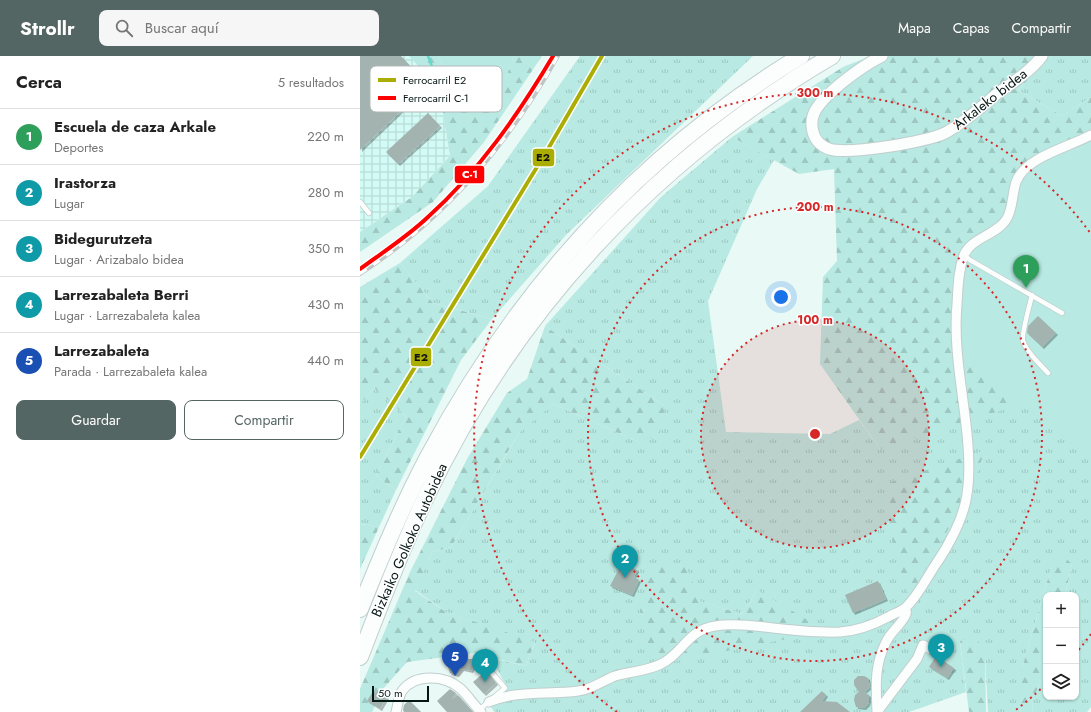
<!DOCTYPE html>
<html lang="es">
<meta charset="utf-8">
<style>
body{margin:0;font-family:Jost,sans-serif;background:#f6f6f6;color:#222}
.controls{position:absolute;right:12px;bottom:12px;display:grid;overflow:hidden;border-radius:8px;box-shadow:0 1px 3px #0004}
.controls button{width:36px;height:36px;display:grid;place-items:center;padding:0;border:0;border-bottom:1px solid #e0e0e0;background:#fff;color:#222;font:20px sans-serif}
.scale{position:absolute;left:12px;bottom:10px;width:57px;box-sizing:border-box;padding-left:4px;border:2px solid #051714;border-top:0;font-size:11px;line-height:14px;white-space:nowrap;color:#051714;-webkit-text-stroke:3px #fff;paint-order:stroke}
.you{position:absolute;left:421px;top:241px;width:14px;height:14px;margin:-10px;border:3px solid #fff;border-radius:50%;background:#1a73e8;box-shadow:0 0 0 6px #1a73e833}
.badge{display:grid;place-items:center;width:26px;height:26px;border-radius:50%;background:#546663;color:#fff;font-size:13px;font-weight:700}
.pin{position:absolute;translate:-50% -33px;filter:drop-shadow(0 1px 2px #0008)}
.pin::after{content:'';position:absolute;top:21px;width:14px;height:12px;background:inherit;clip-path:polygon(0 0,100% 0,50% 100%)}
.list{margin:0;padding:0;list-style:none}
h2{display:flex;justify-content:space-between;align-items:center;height:52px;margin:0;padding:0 16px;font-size:17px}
h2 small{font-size:13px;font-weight:400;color:#767676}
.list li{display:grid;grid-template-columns:26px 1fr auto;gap:12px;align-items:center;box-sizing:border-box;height:56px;padding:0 16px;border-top:1px solid #e0e0e0}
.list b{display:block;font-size:15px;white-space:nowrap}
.list p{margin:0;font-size:13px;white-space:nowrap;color:#767676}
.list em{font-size:13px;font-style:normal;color:#767676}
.actions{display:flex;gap:8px;padding:12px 16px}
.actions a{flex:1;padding:9px 0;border:1px solid #546663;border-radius:8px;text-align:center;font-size:14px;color:#546663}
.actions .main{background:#546663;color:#fff}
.icon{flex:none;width:22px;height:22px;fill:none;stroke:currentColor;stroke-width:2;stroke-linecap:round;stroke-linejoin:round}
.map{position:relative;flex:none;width:731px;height:656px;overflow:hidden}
header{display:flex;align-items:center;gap:24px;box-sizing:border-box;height:56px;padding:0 20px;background:#546663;color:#fff}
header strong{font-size:19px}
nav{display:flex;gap:22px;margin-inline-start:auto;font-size:14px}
.search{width:280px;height:36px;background:#f6f6f6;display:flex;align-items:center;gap:10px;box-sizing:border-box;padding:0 14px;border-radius:8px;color:#767676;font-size:15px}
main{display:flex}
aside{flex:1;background:#fff}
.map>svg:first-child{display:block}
.industrial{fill:url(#industrial-grid)}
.grass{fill:url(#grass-tufts);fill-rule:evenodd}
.forest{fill:url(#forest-firs)}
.green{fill:#b8e9e2}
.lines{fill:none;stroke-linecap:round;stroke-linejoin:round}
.stream{stroke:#64d9cd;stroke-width:2.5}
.building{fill:#a3b3b0;filter:url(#shadow)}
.service-casing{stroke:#bfcfcd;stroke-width:6}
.minor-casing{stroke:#bfcfcd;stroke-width:11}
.tertiary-casing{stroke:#bfcfcd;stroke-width:13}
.motorway-casing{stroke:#bfcfcd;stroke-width:18}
.service{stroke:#fcfefe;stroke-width:4.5}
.minor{stroke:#fcfefe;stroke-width:9}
.tertiary{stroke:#fcfefe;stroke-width:11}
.motorway{stroke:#fcfefe;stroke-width:16}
.rail-casing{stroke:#c0c5c4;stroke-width:4}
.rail{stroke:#fff;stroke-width:2.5;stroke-dasharray:8;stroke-linecap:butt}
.rail-1-casing{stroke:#fff;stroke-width:7}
.rail-2-casing{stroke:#fff;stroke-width:7}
.rail-1{stroke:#aaad02;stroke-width:4}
.rail-2{stroke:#f00;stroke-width:4}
.ring{fill:none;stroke:#d62828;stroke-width:2;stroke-dasharray:2 4}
.labels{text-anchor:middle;stroke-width:3;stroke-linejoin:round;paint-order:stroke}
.street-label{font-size:14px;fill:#051714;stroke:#fff}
.key{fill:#fff;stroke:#b4b9b8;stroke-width:1}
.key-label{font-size:11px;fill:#051714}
.centre{fill:#d62828;stroke:#fff;stroke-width:2}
.ring-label{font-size:12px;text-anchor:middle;font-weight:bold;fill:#d62828;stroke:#fff;stroke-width:3;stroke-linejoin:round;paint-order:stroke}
.line-badge{stroke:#fff;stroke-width:1.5}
.badge-label{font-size:11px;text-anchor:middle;font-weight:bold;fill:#fff}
.pale-badge-label{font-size:11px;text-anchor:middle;font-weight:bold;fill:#111}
</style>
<header>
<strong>Strollr</strong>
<div class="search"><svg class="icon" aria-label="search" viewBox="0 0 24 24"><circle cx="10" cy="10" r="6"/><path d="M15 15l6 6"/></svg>Buscar aquí</div>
<nav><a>Mapa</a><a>Capas</a><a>Compartir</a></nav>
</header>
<main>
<aside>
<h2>Cerca<small>5 resultados</small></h2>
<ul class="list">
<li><span class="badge" style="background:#2e9e5b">1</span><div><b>Escuela de caza Arkale</b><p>Deportes</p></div><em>220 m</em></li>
<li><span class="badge" style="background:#0f9aa8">2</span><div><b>Irastorza</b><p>Lugar</p></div><em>280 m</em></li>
<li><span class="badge" style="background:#0f9aa8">3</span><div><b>Bidegurutzeta</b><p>Lugar · Arizabalo bidea</p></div><em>350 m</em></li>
<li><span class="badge" style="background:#0f9aa8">4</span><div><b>Larrezabaleta Berri</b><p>Lugar · Larrezabaleta kalea</p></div><em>430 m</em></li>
<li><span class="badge" style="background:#1a4fb4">5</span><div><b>Larrezabaleta</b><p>Parada · Larrezabaleta kalea</p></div><em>440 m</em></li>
</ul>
<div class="actions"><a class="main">Guardar</a><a>Compartir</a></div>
</aside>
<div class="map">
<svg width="731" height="656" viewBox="0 0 731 656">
<defs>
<pattern id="industrial-grid" width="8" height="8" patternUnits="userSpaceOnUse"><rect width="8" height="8" fill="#d3fbf5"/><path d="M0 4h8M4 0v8" fill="none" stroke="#b4d6d1"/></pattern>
<pattern id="grass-tufts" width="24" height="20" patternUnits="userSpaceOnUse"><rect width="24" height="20" fill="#b8e9e2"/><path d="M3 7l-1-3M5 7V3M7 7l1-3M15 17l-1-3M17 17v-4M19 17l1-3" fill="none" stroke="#9dc7c1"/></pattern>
<pattern id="forest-firs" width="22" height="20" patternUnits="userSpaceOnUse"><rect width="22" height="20" fill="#b8e9e2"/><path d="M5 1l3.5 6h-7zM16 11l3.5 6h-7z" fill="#9dc7c1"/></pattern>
<filter id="shadow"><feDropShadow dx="2" dy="2" stdDeviation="0" flood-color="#0004"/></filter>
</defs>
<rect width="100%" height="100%" fill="#e8f9f6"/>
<path class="industrial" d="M0,0H49L79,33L90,100L52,141L0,176Z"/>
<path class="grass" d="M220,0H393L206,179L132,263L73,247L40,207L128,130Z
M691,0H731V41L702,60L658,34Z
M372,81L414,104L397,133L348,245L366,376L470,378L499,364L520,393L731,85V651L727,656H673L672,645L686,614V641H716V539H705L712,508L691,512L662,612V647L660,656H628L625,600L600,586L606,636L549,656H135L128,648L148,633L131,602L166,610L175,587L86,556L55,534L72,496L91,491L161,374L193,348L281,387L305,350L185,270L301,141ZM397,534L457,577L286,583L341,546L382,558Z
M14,332L46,360L16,420L36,434L19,471L0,468V348Z"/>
<path class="forest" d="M49,0H78L87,18L145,23L154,0H182L124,86L73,146L0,196V176L52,141L90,100L79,33Z
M511,0H691L658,34L702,60L731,41V85L667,346L520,393L460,308L463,221L477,205L474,113L439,118L372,81L483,11Z
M40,207L73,247L132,263L101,304L36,434L16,420L46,360L14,332L0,348V231Z
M185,270L305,350L300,377L281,387L193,348L159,377L91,491L72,496L55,535L86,556L175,586L166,610L114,597L47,606L22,634L12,656H0V633L50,516L107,403L147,337L167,323Z
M625,394L611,434L548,542L528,467L529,427Z
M0,468L19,471L0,513Z
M702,499L712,508L705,539H686V614L672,645L673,656H660L662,647V612L691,512Z
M325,508L341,546L382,558L397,534L459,571L457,577L300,608L286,583L280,555L292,510Z
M616,580L625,600L626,656H609L600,585Z"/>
<path class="green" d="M78,0H154L145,23H126L87,18Z
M731,82V395L720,394L679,361L629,323L607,302L599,286L603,212L611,192L643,171L660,125L667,116L680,106Z"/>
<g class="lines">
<path class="stream" d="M68,0L76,21"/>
</g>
<path class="building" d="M0,0H41L68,29L0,94Z
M68,57L80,70L38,108L26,96Z
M678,260L696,277L682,291L667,277L668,270Z
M262,507L277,514L274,521L279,524L272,539L250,530Z
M518,525L526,543L493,557L485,539Z
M576,600L594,612L587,622L569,611Z
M105,603H113L114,610L111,615L102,613L97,619L90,617L88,611L92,607Z
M127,614L136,627L124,638L113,626Z
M498,620H504L508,622L510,631L504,636L509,639V645L508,648L504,652L496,651L494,644L495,639L499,636L494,629V624Z
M90,633L96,637L92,643L98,639L113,656H87L77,645Z
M13,635L16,637L17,635L27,641L20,653L7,645Z
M462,635L466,639L462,645L477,646L490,656H440Z
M49,644L61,656H44L43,654L44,649Z"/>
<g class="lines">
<defs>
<path id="service" d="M0,146L9,157
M604,199L610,204L702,257
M672,239C670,248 661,279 663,285C667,297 680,308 688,317
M119,654L145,632L133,618"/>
<path id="minor" d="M129,646C156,634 189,639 218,635C231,634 242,625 255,620C269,616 285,615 299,609C322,599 327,574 355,570C371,567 389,569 405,571C429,574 455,577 480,576C496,575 513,569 528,561C533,558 540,556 545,552C555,544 567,522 574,511C588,491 604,462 607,438C610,419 609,398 607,378C603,336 593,291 597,248C598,232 598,215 604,199C611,182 636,179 646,164C653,154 652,138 656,126C665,101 709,91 731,79
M36,656C38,649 38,641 42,635C55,617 85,619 101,633C108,640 114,649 121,656
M517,656C516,630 514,610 526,586C530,576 544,566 546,558C547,555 546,555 545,553
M517,656L557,603L563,589L574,595"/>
<path id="tertiary" d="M522,0C502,10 466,36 455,55C452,61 451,69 453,76C455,84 461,90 469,93C489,99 565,86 585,77C604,67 621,51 638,37C653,26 671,15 682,0"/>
<path id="motorway" d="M0,553C21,501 42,450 68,401C157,234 279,98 441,0
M0,601C20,549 40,496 64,445C152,257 293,105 472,0"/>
</defs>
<use href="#service" class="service-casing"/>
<use href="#minor" class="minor-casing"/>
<use href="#tertiary" class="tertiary-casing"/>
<use href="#motorway" class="motorway-casing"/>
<use href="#service" class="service"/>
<use href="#minor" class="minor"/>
<use href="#tertiary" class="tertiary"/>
<use href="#motorway" class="motorway"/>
<defs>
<path id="rail" d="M0,218C85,163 149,88 198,0"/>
</defs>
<use href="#rail" class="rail-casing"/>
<use href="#rail" class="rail"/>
<defs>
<path id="rail-1" d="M0,401L188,93L242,0"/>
<path id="rail-2" d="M0,213C23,196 47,181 68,161C119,115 158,59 193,0"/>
</defs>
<use href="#rail-1" class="rail-1-casing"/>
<use href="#rail-2" class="rail-2-casing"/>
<use href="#rail-1" class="rail-1"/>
<use href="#rail-2" class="rail-2"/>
</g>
<circle cx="455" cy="378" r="114" fill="#d62828" fill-opacity=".12"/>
<g class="ring">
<circle cx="455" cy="378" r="114"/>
<circle cx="455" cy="378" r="227"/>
<path d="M731 578A341 341 0 0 1 716 597M685 629A341 341 0 0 1 653 656M257 656A341 341 0 1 1 731 178"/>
</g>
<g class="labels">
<g class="street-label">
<text transform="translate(630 43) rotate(-38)" y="5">Arkaleko bidea</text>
<text transform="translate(49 484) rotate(-66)" y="5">Bizkaiko Golkoko Autobidea</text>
</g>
</g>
<rect x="10" y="10" width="132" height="46" rx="6" class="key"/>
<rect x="18" y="22" width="18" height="4" fill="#aaad02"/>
<rect x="18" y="40" width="18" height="4" fill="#f00"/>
<g class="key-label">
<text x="43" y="28">Ferrocarril E2</text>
<text x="43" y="46">Ferrocarril C-1</text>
</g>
<circle cx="455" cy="378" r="6" class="centre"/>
<g class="ring-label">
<text x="455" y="41">300 m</text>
<text x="455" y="155">200 m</text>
<text x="455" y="268">100 m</text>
</g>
<g class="line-badge">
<rect x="172" y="92" width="23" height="19" rx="4" fill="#aaad02"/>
<rect x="94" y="109" width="31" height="19" rx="4" fill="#f00"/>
<rect x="50" y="291" width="22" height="20" rx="4" fill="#aaad02"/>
</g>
<g class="badge-label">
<text x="110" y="122">C-1</text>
</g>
<g class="pale-badge-label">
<text x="183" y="105">E2</text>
<text x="61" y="305">E2</text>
</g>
</svg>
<div class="controls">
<button>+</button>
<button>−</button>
<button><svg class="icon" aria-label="layers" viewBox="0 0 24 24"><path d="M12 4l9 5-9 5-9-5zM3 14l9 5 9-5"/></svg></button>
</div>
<div class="scale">50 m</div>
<div class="you"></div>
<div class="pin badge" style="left:666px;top:232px;background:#2e9e5b">1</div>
<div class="pin badge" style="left:265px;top:522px;background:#0f9aa8">2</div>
<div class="pin badge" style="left:581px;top:611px;background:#0f9aa8">3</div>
<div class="pin badge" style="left:125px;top:626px;background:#0f9aa8">4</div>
<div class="pin badge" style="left:95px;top:620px;background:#1a4fb4">5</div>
</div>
</main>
